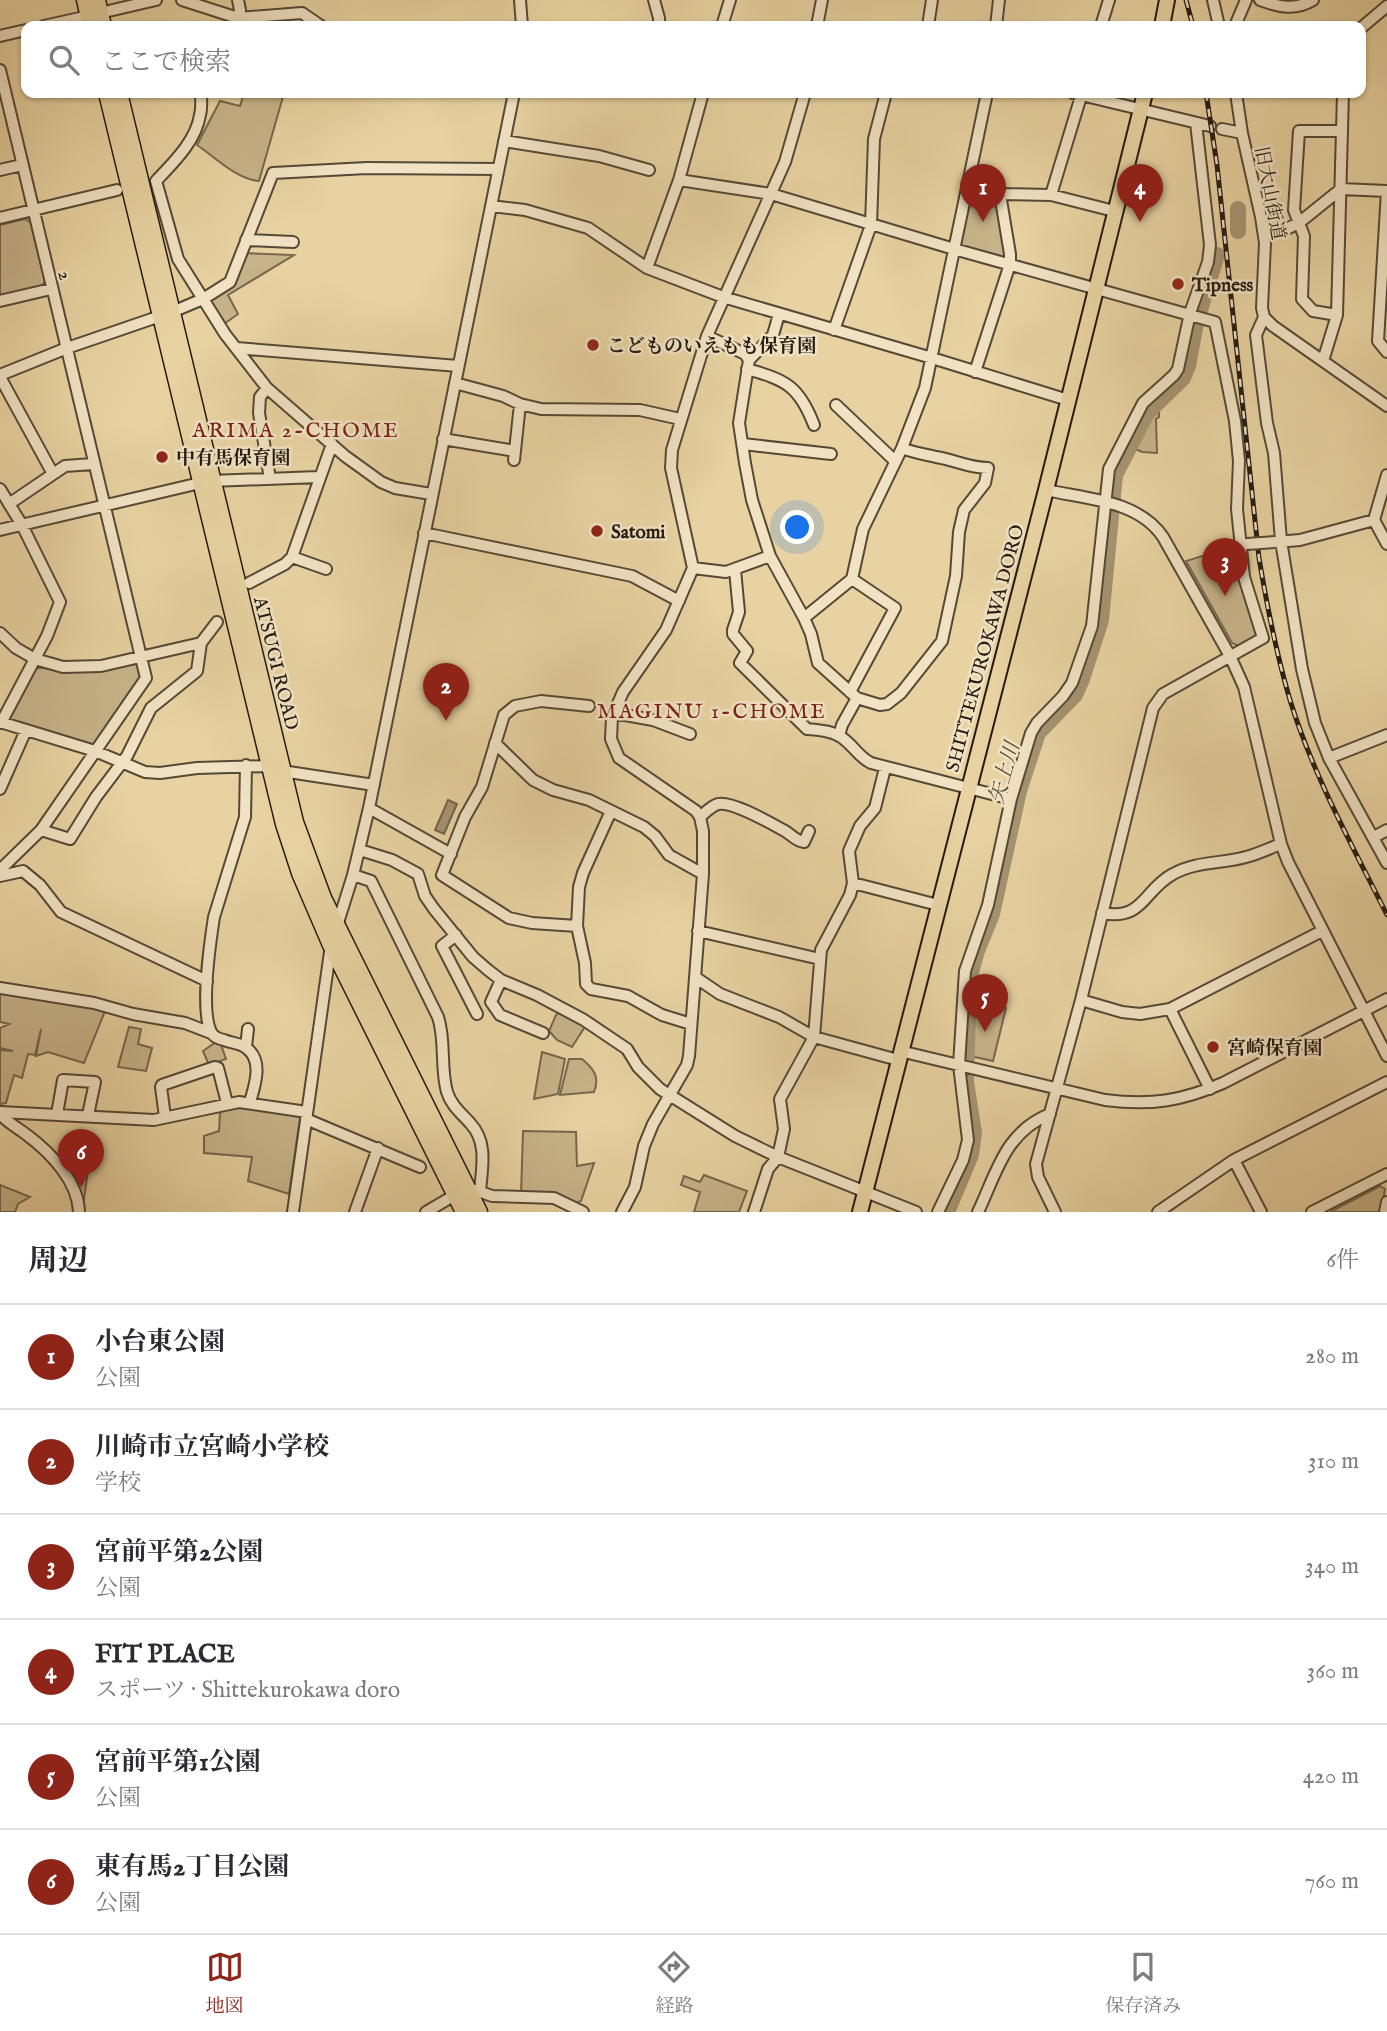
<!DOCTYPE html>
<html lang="ja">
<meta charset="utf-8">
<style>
body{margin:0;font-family:"IM FELL English","Noto Serif JP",serif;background:#f7f7f7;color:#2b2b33}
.you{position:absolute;left:798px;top:528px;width:24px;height:24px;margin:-18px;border:5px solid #fff;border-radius:50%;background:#1a73e8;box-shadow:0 0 0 10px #1a73e833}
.badge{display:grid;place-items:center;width:46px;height:46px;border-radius:50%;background:#8f2418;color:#fff;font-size:23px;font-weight:700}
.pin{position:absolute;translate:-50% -58px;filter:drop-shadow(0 2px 4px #0008)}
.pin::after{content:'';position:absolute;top:37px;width:24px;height:21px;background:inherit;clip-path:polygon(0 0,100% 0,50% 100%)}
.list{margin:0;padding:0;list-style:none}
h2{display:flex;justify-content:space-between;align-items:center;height:91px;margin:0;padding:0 28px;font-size:30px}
h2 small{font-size:23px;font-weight:400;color:#7c7c81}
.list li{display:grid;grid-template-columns:46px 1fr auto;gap:21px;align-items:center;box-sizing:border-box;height:105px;padding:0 28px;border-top:2px solid #e1e1e2}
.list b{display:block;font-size:26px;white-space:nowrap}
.list p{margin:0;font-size:23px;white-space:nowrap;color:#7c7c81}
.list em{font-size:23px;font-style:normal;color:#7c7c81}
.icon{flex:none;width:38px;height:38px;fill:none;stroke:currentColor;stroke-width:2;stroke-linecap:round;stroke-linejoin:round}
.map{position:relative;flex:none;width:1387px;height:1212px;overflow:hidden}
.search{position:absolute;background:#fff;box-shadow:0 2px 5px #0004;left:21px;right:21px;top:21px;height:77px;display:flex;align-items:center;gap:18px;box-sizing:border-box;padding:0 24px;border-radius:14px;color:#7c7c81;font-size:26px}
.sheet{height:721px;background:#fff}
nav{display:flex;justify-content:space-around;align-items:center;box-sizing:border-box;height:98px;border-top:2px solid #e1e1e2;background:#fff;font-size:19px;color:#7c7c81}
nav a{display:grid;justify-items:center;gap:4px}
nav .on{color:#8f2418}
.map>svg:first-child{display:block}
.green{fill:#c7b389;stroke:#76674e;stroke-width:2}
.water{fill:#a59470;stroke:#71644a;stroke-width:2}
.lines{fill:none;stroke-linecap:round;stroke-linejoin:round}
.river{stroke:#a59470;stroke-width:16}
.minor-casing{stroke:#554936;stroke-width:14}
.major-casing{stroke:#241b12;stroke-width:18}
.highway-casing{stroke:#241b12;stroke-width:19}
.minor{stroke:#f0e2c2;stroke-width:10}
.major{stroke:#e8d2a1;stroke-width:14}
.highway{stroke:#e8d2a1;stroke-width:16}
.rail-casing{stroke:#241b12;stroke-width:5}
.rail{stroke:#f0e2c2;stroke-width:2.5;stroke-dasharray:8;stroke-linecap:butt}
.minor-bridge-casing{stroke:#554936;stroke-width:14;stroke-linecap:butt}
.minor-bridge{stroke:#f0e2c2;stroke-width:10}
.poi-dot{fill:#8f2418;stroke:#f0e2c2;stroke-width:2.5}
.labels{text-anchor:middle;stroke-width:5;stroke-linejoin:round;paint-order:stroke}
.street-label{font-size:19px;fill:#241b12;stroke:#f0e2c2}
.poi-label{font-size:19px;font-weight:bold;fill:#241b12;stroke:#f0e2c2;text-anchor:start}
.neighbourhood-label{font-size:21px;letter-spacing:2px;fill:#7a1f14;stroke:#f0e2c2}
.water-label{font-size:21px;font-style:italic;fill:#584b38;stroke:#f0e2c2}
</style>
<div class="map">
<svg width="1387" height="1212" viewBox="0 0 1387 1212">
<rect width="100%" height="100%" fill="#e8d2a1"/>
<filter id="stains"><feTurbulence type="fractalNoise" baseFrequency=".00286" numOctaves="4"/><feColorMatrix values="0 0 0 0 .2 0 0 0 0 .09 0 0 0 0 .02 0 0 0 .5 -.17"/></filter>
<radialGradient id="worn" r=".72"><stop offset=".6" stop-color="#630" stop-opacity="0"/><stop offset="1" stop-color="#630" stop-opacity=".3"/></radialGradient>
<path class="green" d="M244,93H284L259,181C236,179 215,157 197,145L220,101L240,106Z
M975,192L995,197L999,203L1008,253L1005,257L963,246L959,240L969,196Z
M25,219L31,223L45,281L42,286L0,296V225Z
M244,253L294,255L228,295L238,314L224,324L210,299L234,283Z
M1159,406V417L1156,419L1157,453L1142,452L1133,448L1149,413Z
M1235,546L1241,582L1257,629L1255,636L1239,646L1232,643L1186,561Z
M133,662L138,665L141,677L95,744L88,746L11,721L9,715L34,669C46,665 59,672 72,672C93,672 113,667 133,662Z
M0,988L105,1011L84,1063L48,1052L36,1056L41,1029L35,1055L28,1054L22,1078L14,1075L6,1103L0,1104V1050L13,1051L0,1048V1028L9,1024L0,1022Z
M971,999L1006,1008L993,1061L970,1056Z
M562,1010L586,1025L572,1047L557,1040L549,1031L556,1015Z
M129,1027L141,1029L138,1044L152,1048L146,1071L118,1067Z
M216,1042L221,1045L226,1059L209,1065L203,1051Z
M542,1052L565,1059L558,1094L534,1099Z
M569,1059H582C594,1069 600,1077 594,1092L560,1095Z
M230,1107H245L297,1115L300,1118L289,1194L248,1181L252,1157L204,1153V1136L219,1131L220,1112Z
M523,1131L576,1132L577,1166L594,1163L581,1201L575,1203L521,1195Z
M75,1161L89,1162L84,1200L73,1178Z
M704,1175L747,1191L739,1212H694L700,1192L681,1185L684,1176L700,1182Z
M0,1185L30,1197L18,1204L15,1212H0Z
M1380,1186L1385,1189L1381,1212H1330Z"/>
<path class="water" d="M448,800L457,804L444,834L435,830Z"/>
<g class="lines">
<path class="river" d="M1238,231V209
M947,1212L971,1155L974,1133L966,1082L969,979L977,951L992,914L1019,791L1038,733L1075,695L1082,679L1101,620L1115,475L1147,413L1183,378L1188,366L1196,323L1217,255"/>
<defs>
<path id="minor" d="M182,0L238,18L302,13L321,26
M520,0L522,26
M654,0L659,18V26
M1213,0L1219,26
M1260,0C1279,7 1295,11 1313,0
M100,13L156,0
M44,26L89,16
M236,26L240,10L238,0
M722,26L730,0
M817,26L822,0
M928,26L932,0
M996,26L999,0
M1101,26L1109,0
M1235,26L1246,0
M1361,28L1387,6
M0,36L26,30
M0,70L146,678L41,830L0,870
M201,93C201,100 202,108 200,115C196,141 173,163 156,181L178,259L225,334L267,388L345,456L381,482L395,488L431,494
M1073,93L1210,126
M1236,93L1242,133L1261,217L1265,243L1262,308L1264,317L1273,326L1387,406
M1222,129L1242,133
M504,141L599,156L649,170
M0,170L22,165
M679,180L771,194L954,249L1215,322L1235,421L1239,461L1237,509L1244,577L1263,638L1163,694L1153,708L1081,1000L1036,1164L1038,1177L1055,1212
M967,187L1000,194L1051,195L1114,211
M1387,191L1378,341L1387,352
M1051,195L1082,93
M491,206L525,210L588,228L647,268L723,297L932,358L1068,400
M0,218L117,190
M1263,231L1281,232L1300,222L1341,189L1387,191
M246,240L293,242
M647,268L679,180L703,93
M0,301L51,289
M779,314L773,335L749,360L739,423L745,463L752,500L770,556L804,618L811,634L818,663L857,698L880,705L887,704L901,693L942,641L956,576L959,532L964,510L985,483L988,468C969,468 955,460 936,457C924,454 914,453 902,448
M1337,315L1313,311L1302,299L1304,236L1294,210L1299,131H1342
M1264,317L1256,335L1267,423L1274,453L1281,541L1302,669L1315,723L1329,758L1387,863
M834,330L871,225L874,139L886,93
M707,336L745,354L749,360
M236,348L458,366
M1323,361L1337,315L1343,93
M747,369C786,380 799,386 814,425
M975,372L1010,264V254L1000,194
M0,375L67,348L172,312L203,299L230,282L273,173L367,168L498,169
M0,377L53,474
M455,383L503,396L520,404L541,409L640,410L680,419
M267,388L260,397L259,413L270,479
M836,405L895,461
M443,439L515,451
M743,444L831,454
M514,460L520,404
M1387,475L1374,520L1387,544
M211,481L318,477
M0,489L22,525L60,602L47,636L1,723
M1046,490C1086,499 1138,500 1163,537L1230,656L1244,687L1281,844L1288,862L1387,1056
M9,504L65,466L93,464
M0,530L200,483
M424,533L632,576L679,601
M1277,542L1300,540L1374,520
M292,557L326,569
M693,568L726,572L770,556
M735,570L739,612L733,630V634L747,651L740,663L807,729C819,730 835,731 845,740C855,748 859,757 871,763L1011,799
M249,583L285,564L292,557L332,444
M804,618L852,579L863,529L902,448L925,388L987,93
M0,633L16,648L35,659L63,667L101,666L201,643L217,622
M850,692L895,608L852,579
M614,713L653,720L690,734
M0,722L95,751L145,772L160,773L197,768L269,766
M839,736L842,725L857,698
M495,743L533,780L553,790L589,800L644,827L655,836L669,855L703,874
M1329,758L1387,735
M246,765L245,817L214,917C210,943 200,1009 211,1032C213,1036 219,1039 224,1040C231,1043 239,1043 245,1047C264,1059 255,1085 250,1102
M282,771L374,785
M0,789L26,730
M369,808L451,854
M611,811L583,873L579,887L577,926L585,963L586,984L591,989L628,996L662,1015L691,1024
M700,817C705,813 711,806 718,804C733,801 772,824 785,831C793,836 796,841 804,842L809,831
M41,830L70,839L96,797L127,756L151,708L197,671L201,643
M1374,837L1387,830
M360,850L392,860L418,874L425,896L434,909L473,957L488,970L501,980L537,995L584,1020L627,1049L638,1067L660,1089L735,1136L778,1157L916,1212
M353,875L371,881L438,1017C446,1041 440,1067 447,1092C451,1105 461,1113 470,1123C488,1142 482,1167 480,1191
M0,876L23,871L40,885L61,912L207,981
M853,883L938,905
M1102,913C1144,921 1143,890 1173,874C1196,861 1221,864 1246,857C1258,854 1270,848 1281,844
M577,926L532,923L509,918L442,875L465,817L482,787L504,715L515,706L541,701L589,706
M336,929L353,875L369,808L514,93
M698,931L820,959
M456,935L442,946L477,1014
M695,977L720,994L779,1017L814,1037L898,1060
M501,980L491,1002L500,1015L543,1033
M0,988L94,1003L133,1014L185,1023L211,1033
M1081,1000L1122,1012L1140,1014L1170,1009L1322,931
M1170,1009L1210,1089
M246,1047L248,1029
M900,1051L1105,1100C1150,1106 1182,1101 1223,1083L1387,999
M0,1112L154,1120L239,1102L307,1112
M0,1114C8,1123 18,1128 27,1135C51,1153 78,1181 79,1212
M57,1114L63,1080L95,1082L88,1115
M165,1117L161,1087L162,1085L215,1067L218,1068L227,1103
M306,1119L420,1167
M1234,1160L1261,1212
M475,1190L492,1196L554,1198L583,1212
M293,1212L331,945
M355,1212L378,1148
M426,1212L460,1192
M622,1212L635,1187L644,1146L653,1124L687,1065L689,1056L703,874V831L700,817L696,811L619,758L611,739L612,717L623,692L666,630L693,568L671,468L672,450L707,336L785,162L805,93
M754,1212L768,1169L778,1157L784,1129L780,1099L814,1037L821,950L850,895L853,883L849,851L860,826L875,808L885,768
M938,1212L963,1160L968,1140L959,1065L965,971L988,905L1011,799L1031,733L1037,723L1063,696L1072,683L1092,626L1109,469L1143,403L1174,375L1178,369L1190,313L1208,262L1210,245L1196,123
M978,1212C997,1172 1005,1132 1050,1114
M1158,1212L1234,1160L1387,1082
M1312,1212L1387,1174
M1385,1212L1387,1202"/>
<path id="major" d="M1162,26L1167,0
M860,1212L1046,490L1145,93"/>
<path id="highway" d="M85,0L91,26
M97,0L103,26
M107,93L284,824L300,873L331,945L464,1212
M119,93L295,822L323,898L479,1212"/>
</defs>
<use href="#minor" class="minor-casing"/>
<use href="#major" class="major-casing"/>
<use href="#highway" class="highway-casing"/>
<use href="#minor" class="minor"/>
<use href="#major" class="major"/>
<use href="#highway" class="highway"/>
<defs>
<path id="rail" d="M1186,0L1193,26
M1206,93L1217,165L1259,558C1267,606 1276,653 1290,700C1313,775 1352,845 1387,915"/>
</defs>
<use href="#rail" class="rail-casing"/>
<use href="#rail" class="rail"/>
<defs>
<path id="minor-bridge" d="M1247,544L1274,542"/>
</defs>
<use href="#minor-bridge" class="minor-bridge-casing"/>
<use href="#minor-bridge" class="minor-bridge"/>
</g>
<g class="poi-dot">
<circle cx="1178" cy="284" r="7"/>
<circle cx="593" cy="345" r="7"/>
<circle cx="162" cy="457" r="7"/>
<circle cx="597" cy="531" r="7"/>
<circle cx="1213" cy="1047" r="7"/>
</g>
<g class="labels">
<g class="street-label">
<text transform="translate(1271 193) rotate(79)" y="7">旧大山街道</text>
<text transform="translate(66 275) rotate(77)" y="7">2</text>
<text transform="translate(984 648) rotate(-75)" y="7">SHITTEKUROKAWA DORO</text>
<text transform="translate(277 663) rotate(76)" y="7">ATSUGI ROAD</text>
</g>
<g class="poi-label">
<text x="1192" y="291">Tipness</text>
<text x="607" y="352">こどものいえもも保育園</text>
<text x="176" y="464">中有馬保育園</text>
<text x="611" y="538">Satomi</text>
<text x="1227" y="1054">宮崎保育園</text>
</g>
<g class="neighbourhood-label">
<text x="296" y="437">ARIMA 2-CHOME</text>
<text x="712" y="718">MAGINU 1-CHOME</text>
</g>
<g class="water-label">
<text transform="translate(1004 773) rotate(-74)" y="7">矢上川</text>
</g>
</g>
<rect width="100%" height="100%" filter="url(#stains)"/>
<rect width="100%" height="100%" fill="url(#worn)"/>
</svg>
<div class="you"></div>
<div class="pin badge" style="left:983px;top:222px">1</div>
<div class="pin badge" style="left:446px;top:721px">2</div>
<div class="pin badge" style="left:1225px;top:596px">3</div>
<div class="pin badge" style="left:1140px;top:222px">4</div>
<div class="pin badge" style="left:985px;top:1032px">5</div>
<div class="pin badge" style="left:81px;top:1187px">6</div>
<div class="search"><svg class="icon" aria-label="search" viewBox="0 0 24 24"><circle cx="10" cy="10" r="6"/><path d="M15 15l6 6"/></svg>ここで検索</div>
</div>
<section class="sheet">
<h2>周辺<small>6件</small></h2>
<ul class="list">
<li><span class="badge">1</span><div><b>小台東公園</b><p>公園</p></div><em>280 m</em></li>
<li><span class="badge">2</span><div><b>川崎市立宮崎小学校</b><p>学校</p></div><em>310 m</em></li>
<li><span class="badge">3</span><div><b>宮前平第2公園</b><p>公園</p></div><em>340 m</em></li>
<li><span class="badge">4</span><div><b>FIT PLACE</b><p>スポーツ · Shittekurokawa doro</p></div><em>360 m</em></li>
<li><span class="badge">5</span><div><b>宮前平第1公園</b><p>公園</p></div><em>420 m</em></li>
<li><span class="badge">6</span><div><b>東有馬2丁目公園</b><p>公園</p></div><em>760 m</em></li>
</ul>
</section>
<nav>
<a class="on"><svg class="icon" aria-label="map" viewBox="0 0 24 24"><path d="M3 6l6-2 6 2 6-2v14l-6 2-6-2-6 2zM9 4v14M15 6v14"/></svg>地図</a>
<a><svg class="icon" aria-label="directions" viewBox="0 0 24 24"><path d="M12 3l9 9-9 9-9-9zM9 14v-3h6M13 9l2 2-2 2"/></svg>経路</a>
<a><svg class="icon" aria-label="saved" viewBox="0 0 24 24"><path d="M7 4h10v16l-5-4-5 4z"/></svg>保存済み</a>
</nav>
